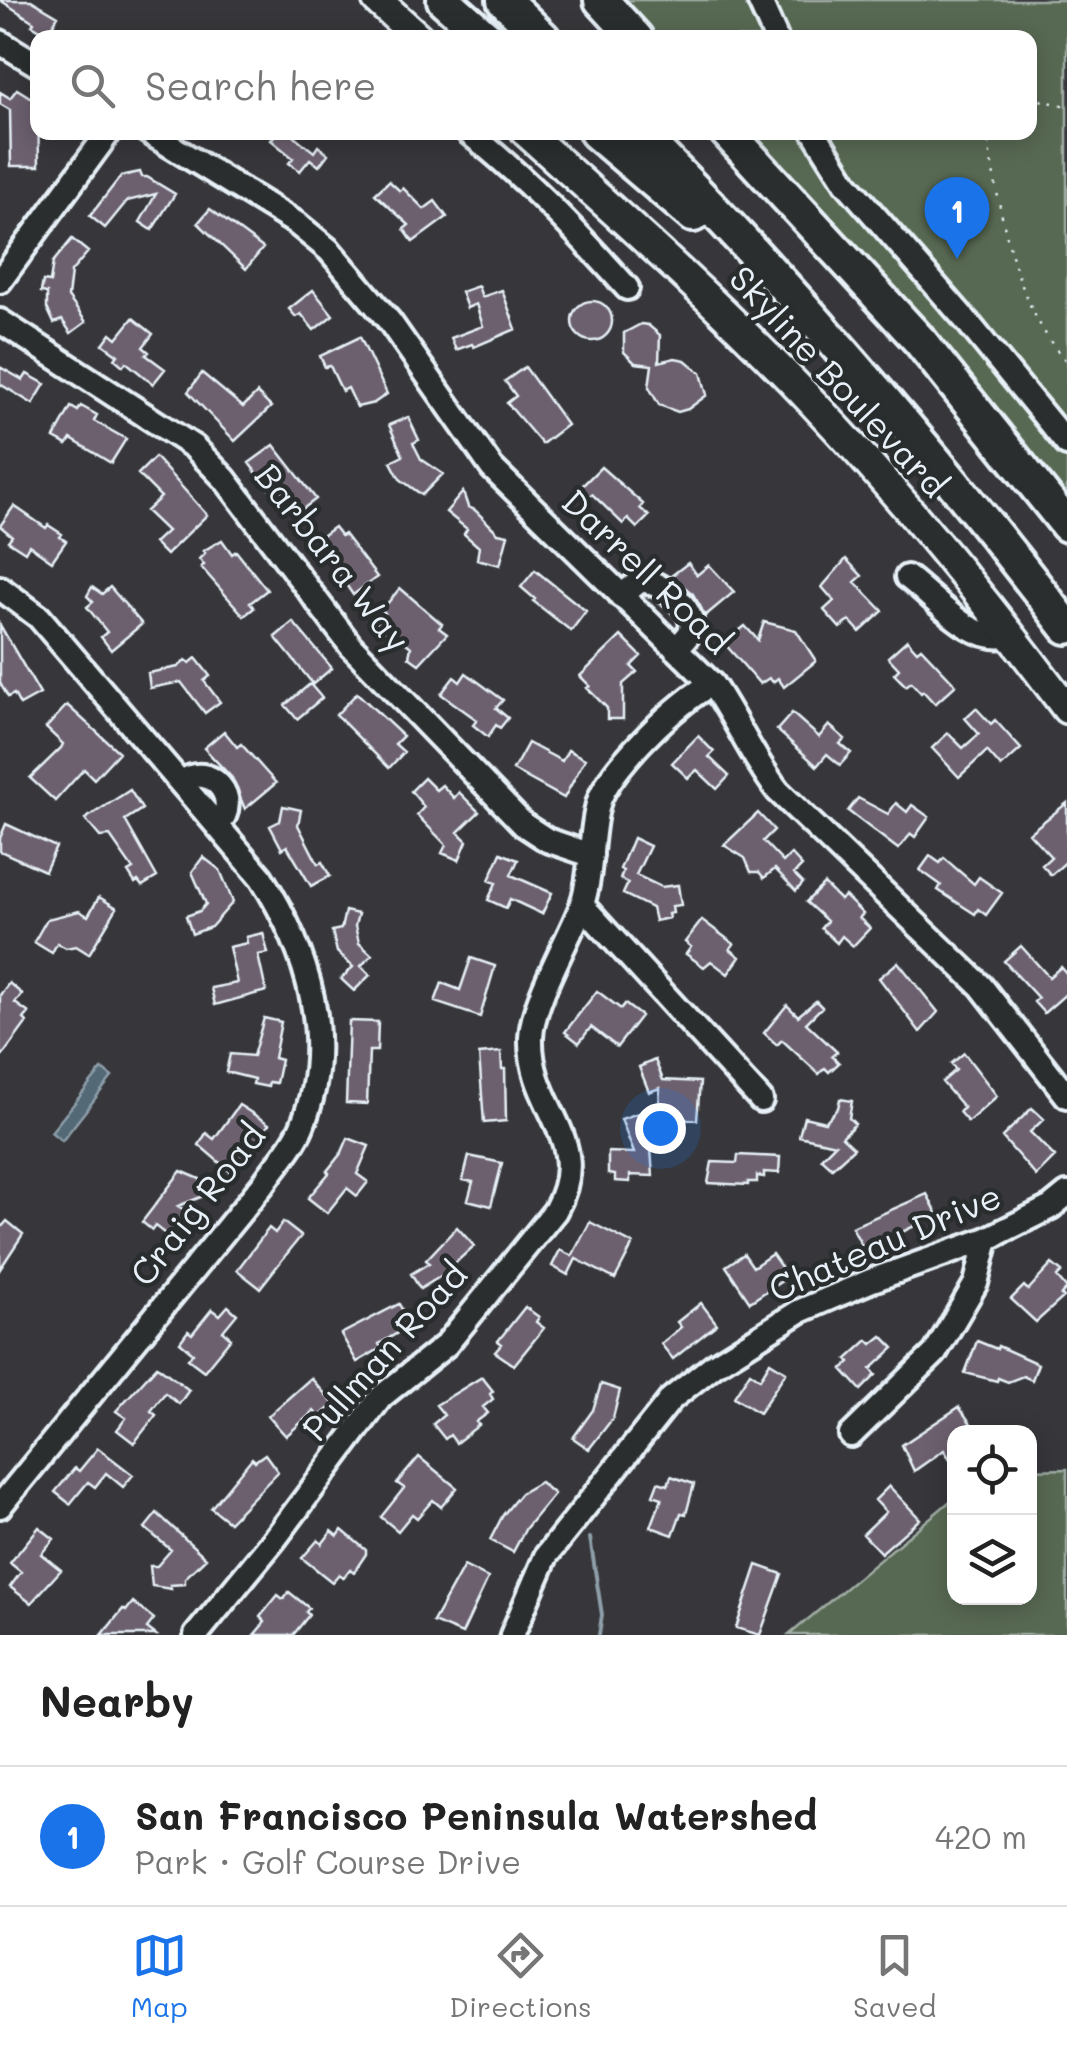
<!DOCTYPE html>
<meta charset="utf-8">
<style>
body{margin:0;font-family:Mali,sans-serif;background:#f6f6f6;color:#222}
.controls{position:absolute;right:30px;bottom:30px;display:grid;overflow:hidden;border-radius:20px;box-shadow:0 5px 25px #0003}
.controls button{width:90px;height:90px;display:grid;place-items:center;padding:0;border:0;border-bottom:2px solid #e0e0e0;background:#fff;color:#222;font:50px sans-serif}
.you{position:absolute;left:660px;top:1128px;width:35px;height:35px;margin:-25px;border:8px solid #fff;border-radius:50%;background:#1a73e8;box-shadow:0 0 0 15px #1a73e833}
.badge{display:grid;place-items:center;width:65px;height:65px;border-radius:50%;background:#1a73e8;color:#fff;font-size:32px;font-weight:700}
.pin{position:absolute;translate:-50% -82px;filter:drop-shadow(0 2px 5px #0008)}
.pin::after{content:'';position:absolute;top:52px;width:35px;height:30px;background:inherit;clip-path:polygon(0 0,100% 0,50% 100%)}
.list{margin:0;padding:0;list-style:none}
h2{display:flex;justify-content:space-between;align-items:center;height:130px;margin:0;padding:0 40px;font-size:42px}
h2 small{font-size:32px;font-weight:400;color:#767676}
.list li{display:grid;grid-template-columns:65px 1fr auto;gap:30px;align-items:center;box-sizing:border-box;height:140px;padding:0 40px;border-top:2px solid #e0e0e0}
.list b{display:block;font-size:38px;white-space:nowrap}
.list p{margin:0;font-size:32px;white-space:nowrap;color:#767676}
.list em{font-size:32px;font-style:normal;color:#767676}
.icon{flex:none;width:55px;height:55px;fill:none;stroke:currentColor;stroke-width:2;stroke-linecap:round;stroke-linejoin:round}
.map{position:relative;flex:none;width:1067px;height:1635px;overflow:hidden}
.search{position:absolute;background:#fff;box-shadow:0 5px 25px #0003;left:30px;right:30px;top:30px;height:110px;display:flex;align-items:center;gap:25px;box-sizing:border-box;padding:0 35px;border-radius:20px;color:#767676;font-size:38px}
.sheet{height:270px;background:#fff}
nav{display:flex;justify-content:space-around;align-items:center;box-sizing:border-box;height:140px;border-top:2px solid #e0e0e0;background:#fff;font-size:28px;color:#767676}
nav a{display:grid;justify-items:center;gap:5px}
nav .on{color:#1a73e8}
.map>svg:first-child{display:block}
.green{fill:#586952;stroke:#a0ada5;stroke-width:2.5}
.water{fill:#526976;stroke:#8e9faa;stroke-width:2.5}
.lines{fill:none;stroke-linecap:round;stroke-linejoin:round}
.stream{stroke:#8e9faa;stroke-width:4}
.building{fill:#6c606e;stroke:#e8f1f8;stroke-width:2.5}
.minor-casing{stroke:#e8f1f8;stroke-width:30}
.major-casing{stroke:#e8f1f8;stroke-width:35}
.highway-casing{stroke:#e8f1f8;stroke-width:40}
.path{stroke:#e8f1f8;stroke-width:2.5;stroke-dasharray:2.5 8;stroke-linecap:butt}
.minor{stroke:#2a2d2e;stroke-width:22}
.major{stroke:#2a2d2e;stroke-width:28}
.highway{stroke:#2a2d2e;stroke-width:32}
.labels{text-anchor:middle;stroke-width:9;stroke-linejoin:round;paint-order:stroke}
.street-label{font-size:35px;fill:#e8f1f8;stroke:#2a2d2e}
</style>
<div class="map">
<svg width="1067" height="1635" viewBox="0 0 1067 1635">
<rect width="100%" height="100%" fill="#37373b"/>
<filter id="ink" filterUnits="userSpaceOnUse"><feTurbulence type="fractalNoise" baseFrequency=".01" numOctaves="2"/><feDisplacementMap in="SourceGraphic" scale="20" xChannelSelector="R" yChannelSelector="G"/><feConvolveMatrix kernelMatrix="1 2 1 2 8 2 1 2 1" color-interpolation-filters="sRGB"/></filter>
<g filter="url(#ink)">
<path class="green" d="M610,0H1067V525L727,133L1030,132V38L636,37Z
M1067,1469V1635H789L954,1498V1598H1030V1470Z"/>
<path class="water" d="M102,1069L112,1077L62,1141L51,1132Z"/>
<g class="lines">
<path class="stream" d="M590,1538L602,1615L599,1635"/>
</g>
<path class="building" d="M0,0H31L58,16L47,34L32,25L34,22Z
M17,89L38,102L39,166H11L10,110L0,104V92L10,98Z
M277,132H289L314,152L318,146L328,154L319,166L310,159L300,171L289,163L293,158L271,140Z
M140,172L142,177H147L175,194L152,230L140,222L156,194L127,201L105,228L90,216L121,176Z
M389,181L400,191L403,188L424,209L435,201L447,217L413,242L404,229L409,225L375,194Z
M210,209L263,248L246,269L198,223Z
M72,239L88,252L71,272L68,297L86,322L71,333L62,320L54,323L47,308V293L41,292L43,281L50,282L53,262Z
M478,286L482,297L502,290L516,329L474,347L472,344L456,350L451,338L483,326L476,304L467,308L461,292Z
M313,290L333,315L314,330L301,314L296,317L289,309Z
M572 321a20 20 0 1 1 40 0a20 20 0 1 1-40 0Z
M133,318L153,334L143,347L149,352L146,355L165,369L153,384L126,362L123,366L115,359L118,355L103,344L111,333L117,338Z
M641,324L648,325L660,335L659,362L675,358L685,360L701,373L707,395L688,409L678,412L659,405L649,387L652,365L635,363L624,352V333Z
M360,337L387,394L374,403L357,407L348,388L342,391L330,366L325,367L320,356Z
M0,367L23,380L27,374L45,384L33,404L0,384Z
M525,367L567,425L542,444L507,403L516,396L505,381Z
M202,373L243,407L257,393L271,407L235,441L188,392Z
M81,406L97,415L94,421L126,439L111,463L71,439L67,445L54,438L71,407L78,411Z
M408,417L419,440L413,443L421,459L443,474L422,495L400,479L391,462L403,456L389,425Z
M274,445L316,499L300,511L279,488L275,491L271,485L268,488L249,463Z
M155,457L207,515L166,555L154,543L167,531L146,511L161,497L138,474Z
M601,467L643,504L640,508L649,516L637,528L628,519L623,524L592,494L588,497L579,489Z
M463,492L468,507L475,510L498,533L508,535L500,565L477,559L479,547L464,534L467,529L446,512Z
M14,506L46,528L48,525L62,534L60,537L66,541L52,561L29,545L25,552L8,541L12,536L0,526Z
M334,527L341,536L344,534L377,577L353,595L316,540Z
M222,540L232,554L236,551L267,590L250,603L254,608L244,616L201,567L204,565L199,559L205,553L203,551Z
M846,559L862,576L855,582L883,611L860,632L850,621L840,628L824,610L834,601L822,587Z
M688,563L697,575L709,565L734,592L705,616L693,594L671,576Z
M535,570L586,611L571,631L533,601L535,599L521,587Z
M92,587L102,594L110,587L142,624L111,650L101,637L107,632L87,607L93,602L87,596Z
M400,588L442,624L439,628L447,634L419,664L409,657L411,647L390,630L388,633L376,623L385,613L382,610Z
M293,622L332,668L313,684L275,637Z
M764,622L796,630L816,661L784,687L778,678L773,682L769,678L760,684L724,643L745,626L758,640Z
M0,625L40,694L20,705L14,694L8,697L0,683Z
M621,636L641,656L631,666L637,672L623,684V719H607V708L587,688L590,686L580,676Z
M907,640L917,651L921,648L956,685L935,704L923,691L921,693L911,682L906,686L894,674L899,669L888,657Z
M196,658L210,676L204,681L220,702L205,713L181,682L150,688L148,673L178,667L186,660L190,663Z
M466,673L503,700L496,708L508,718L500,728L496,725L488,737L473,725L477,720L441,694L454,677L460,682Z
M310,684L322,698L297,719L285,705Z
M357,693L403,736L395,744L404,752L389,768L336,715Z
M67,705L119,752L94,779L84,769L55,801L30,778L61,748L63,744L46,728Z
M976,708L991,724L995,720L1021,749L1001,767L987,751L959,777L932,748L948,733L963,748L979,734L965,718Z
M792,713L819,737L829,725L845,739L840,744L851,753L840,765L827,754L817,766L777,730Z
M224,731L237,747L241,744L276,783L245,809L232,778L204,748Z
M698,736L714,752L709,757L729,776L717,789L697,770L688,778L672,763Z
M528,743L562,761L568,750L585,759L564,798L513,770Z
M424,778L436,790L442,785L454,798L459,792L479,812L458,832L467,841L459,860L442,853L446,845L417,815L424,807L411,791Z
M130,790L142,809L125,820L157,877L142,886L138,881L135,883L128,872L133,869L110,836L100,837L85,819Z
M858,798L888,814L896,803L907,812L912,805L929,817L915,837L911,834L898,849L848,811Z
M1067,803V861L1051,875L1042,865L1051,857L1029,833Z
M283,806L301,810L298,825L318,864L322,862L330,876L311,886L287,846L282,849L270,826L280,821Z
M758,813L774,830L763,841L783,862L791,854L802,866L794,874L803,883L796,891L775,869L764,878L759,872H751L745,858L724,845Z
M6,824L56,847L45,871L0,851V838Z
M633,838L650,846L636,875L661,887L678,885L681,905L672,906L673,913L668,914L669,918L655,921L652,908L623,894L628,883L620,879L623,871L620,869Z
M501,853L518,860L511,875L552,893L542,914L510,899L506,908L488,900L496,883L489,880Z
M930,856L940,863L944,858L974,884L979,877L1002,893L986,915L978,909L975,914L938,890L941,885L920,870Z
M203,857L220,870L233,902L211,927L192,934L186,916L200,911L206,904L192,872Z
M824,884L840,900L845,896L863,914L859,918L870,928L853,946L842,936L837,943L821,928L827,921L806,902Z
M99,897L117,908L89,954L76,946L66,948L57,943L52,953L34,942L47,919L79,911L88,916Z
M345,911L358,914L355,926L359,943L372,955L361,966L370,975L354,991L341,979L353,967L337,952L332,931L341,929Z
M702,920L734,944L730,949L740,957L728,974L711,961L704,967L686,954L691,947L685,942Z
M263,933L268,953L258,955L266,991L215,1005L211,988L237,983L229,947L247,943L246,937Z
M1021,946L1049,977L1061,967L1067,974V993L1044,1013L1034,1002L1038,998L1004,961Z
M471,958L495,966L480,1017L435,1002L442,983L460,990Z
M898,962L938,1012L920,1032L879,978Z
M9,983L22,994L15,1003L29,1013L24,1019L27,1022L0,1059V995Z
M597,991L621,1009L625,1004L641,1016L617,1047L591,1027L579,1043L565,1032Z
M816,1001L822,1007L806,1023L837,1052L832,1056L839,1063L829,1072L825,1068L819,1074L782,1040L777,1045L764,1033L787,1005L798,1016Z
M264,1018L281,1022L274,1058L281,1060L276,1083L269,1082L268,1087L253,1084L254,1079L226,1072L230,1054L253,1056Z
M349,1021L378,1022L377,1051H369L367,1104L346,1103Z
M501,1052L502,1069H505L506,1121L484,1123L479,1054Z
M964,1053L997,1096L968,1122L959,1112L964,1108L942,1082L956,1070L951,1064Z
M655,1060L663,1080L700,1082L697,1120L678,1119L679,1110L659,1108L660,1088L649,1092L639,1067Z
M840,1099L852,1101L849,1118L855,1124L842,1137L854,1148L832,1168L821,1158L835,1144L799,1136L804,1117L825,1122L838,1108Z
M239,1105L269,1124L234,1175L199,1145L206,1133L214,1139Z
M1032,1108L1044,1119L1030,1132L1055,1157L1036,1176L1002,1137Z
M638,1113L651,1149L653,1176L630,1175V1182L615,1181V1175L608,1174V1152L634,1153L621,1119Z
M348,1138L369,1146L357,1174L368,1182L357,1196L347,1188L327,1213L308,1198L329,1173L327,1171L342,1152Z
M738,1155L780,1157L779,1173L764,1172V1177L757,1176V1182H748V1185L708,1183L712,1162L737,1163Z
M469,1156L502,1163L491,1206L468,1200L473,1182L463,1180Z
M181,1171L200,1179L206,1195L178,1206L186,1211L169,1237L155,1226L152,1230L142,1222Z
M927,1194L938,1215L864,1250L852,1227Z
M7,1221L23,1234L0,1269V1229Z
M283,1222L301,1236L260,1288L237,1270L269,1228L275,1233Z
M590,1222L633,1244L615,1279L576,1259L568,1275L552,1266L560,1250L572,1256Z
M457,1227L474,1246L441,1276L420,1289L411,1274L429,1263L426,1260Z
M744,1254L753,1267L772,1254L788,1277L750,1302L726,1266Z
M1052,1264L1062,1272L1057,1277L1067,1289L1061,1295L1064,1297L1036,1322L1011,1299L1024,1286L1028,1290Z
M701,1303L717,1324L673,1359L661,1344L681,1327L677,1322Z
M399,1304L411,1325L379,1344L381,1348L357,1362L341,1334Z
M228,1306L237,1314L223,1331L231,1338L204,1371L188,1359L193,1353L180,1342L188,1331L192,1334L212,1309L220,1315Z
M525,1307L539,1317L536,1322L544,1328L514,1365L495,1352L502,1344L498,1341Z
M882,1336L894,1348L871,1369L876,1375L861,1390L842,1369L850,1362L847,1359L868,1340L872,1344Z
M977,1341L997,1349L998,1346L1038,1364L1032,1380L1023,1376L1008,1382L998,1378L997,1381L965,1373Z
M770,1362L786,1372L759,1413L734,1397L750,1372L760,1379Z
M157,1366L189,1390L179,1404L165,1393L151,1411L156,1415L134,1443L117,1430L126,1418L116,1411Z
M482,1377L493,1391L490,1394L493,1399L483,1407L488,1413L476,1422L479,1425L456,1443L450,1435L445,1439L433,1424L444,1415L436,1405Z
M311,1378L334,1404L319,1417L314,1411L286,1436L268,1416Z
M601,1384L620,1390L613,1418L589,1449L573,1438L593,1410Z
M959,1407L977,1432H954V1466L944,1450L914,1471L902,1445Z
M98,1448L133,1475L123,1487L106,1473L95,1487L88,1482L70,1504L55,1492L75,1468L79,1471Z
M265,1454L278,1472L229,1522L211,1508L252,1458L255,1461Z
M419,1457L457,1488L441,1507L433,1500L417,1518L412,1514L398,1531L381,1517L404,1488L397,1483Z
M671,1476L694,1484L686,1514L681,1513L673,1535L651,1527L662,1498L653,1495L658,1482L668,1485Z
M540,1482L554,1494L526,1528L513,1552L490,1540L503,1515L521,1493Z
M889,1486L920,1519L881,1553L863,1534L886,1512L875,1500Z
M157,1513L206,1558L185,1578V1584L170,1585L171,1589L152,1586L150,1566H157L171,1550L145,1528Z
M39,1527L54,1539L41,1554L61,1570L31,1603L10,1587L21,1572L10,1563Z
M342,1530L366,1550V1554L354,1572L350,1569L343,1578L339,1574L332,1582L302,1558L318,1540L322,1544L332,1531L338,1536Z
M757,1565L782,1574L760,1635L736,1628Z
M464,1566L488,1578L462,1634L433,1622Z
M289,1592L309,1608L306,1612L309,1615L293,1635H254L265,1622L260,1617L278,1595L283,1599Z
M133,1602L154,1619L147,1628L156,1635H102L123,1609L126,1611Z"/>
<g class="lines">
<defs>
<path id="minor" d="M759,0L776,38
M0,42L38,65
M148,132L296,223L329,250L390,322L492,468L712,684C736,719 752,757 778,791L981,986L1067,1096
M468,132C527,179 577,232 627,288
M814,132L846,183L970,325L1067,444
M0,281L109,132
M0,321L194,447L225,479L351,646L524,825L547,840L591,855
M907,577C937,599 971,645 1010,635
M0,588L39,617L261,877C307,950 337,1041 302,1126C294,1146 276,1165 264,1183L0,1506
M621,596L641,580C659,582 696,607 691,629C690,635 680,644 676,649
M181,783C209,759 244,800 217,825
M582,905L761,1100
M851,1435L935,1353L976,1283L987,1239
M196,1635L274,1540L381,1397L446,1345L555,1211C595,1139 529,1110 531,1038C532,1002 566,945 580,910C593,877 589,838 598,804C607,770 680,699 712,684
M512,1635L546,1556L671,1399L714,1365L800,1311L870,1281L987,1239L1051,1207L1067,1194"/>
<path id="major" d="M377,0L419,38
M526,132C624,220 723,308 814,404C905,500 988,603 1067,709"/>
<path id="highway" d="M444,0L487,38
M504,0L543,38
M601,0L636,38
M596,132L693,215
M638,132C793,288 934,453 1067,627
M727,132L920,341L1067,525"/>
</defs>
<use href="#minor" class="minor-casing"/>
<use href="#major" class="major-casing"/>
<use href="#highway" class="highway-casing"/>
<path class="path" d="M1030,98L1067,106
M986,132C1000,208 1013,304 1067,362"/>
<use href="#minor" class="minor"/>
<use href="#major" class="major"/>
<use href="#highway" class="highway"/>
</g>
</g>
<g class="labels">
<g class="street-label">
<text transform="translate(838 382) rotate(47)" y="12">Skyline Boulevard</text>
<text transform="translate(332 558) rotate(52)" y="12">Barbara Way</text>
<text transform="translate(646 572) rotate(44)" y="12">Darrell Road</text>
<text transform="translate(198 1205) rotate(-52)" y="12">Craig Road</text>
<text transform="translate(885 1243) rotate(-23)" y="12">Chateau Drive</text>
<text transform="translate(385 1352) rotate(-48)" y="12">Pullman Road</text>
</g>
</g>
</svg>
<div class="controls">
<button><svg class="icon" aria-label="locate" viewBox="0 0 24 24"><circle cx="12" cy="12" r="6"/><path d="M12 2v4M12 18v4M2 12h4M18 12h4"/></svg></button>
<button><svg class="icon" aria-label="layers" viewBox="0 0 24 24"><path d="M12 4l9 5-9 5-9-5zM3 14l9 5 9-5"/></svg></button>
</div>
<div class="you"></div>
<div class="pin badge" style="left:957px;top:259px">1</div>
<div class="search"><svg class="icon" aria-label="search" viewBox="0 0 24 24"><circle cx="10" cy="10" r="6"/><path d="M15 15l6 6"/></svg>Search here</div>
</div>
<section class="sheet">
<h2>Nearby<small></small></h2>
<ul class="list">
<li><span class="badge">1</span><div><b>San Francisco Peninsula Watershed</b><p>Park · Golf Course Drive</p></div><em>420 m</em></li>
</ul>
</section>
<nav>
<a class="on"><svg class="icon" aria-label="map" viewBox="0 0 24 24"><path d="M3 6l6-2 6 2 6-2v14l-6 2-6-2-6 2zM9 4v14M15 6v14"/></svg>Map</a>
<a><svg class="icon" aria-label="directions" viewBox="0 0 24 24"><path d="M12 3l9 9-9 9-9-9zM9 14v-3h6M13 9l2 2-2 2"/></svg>Directions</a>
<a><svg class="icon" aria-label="saved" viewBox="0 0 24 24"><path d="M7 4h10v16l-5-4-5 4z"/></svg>Saved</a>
</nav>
